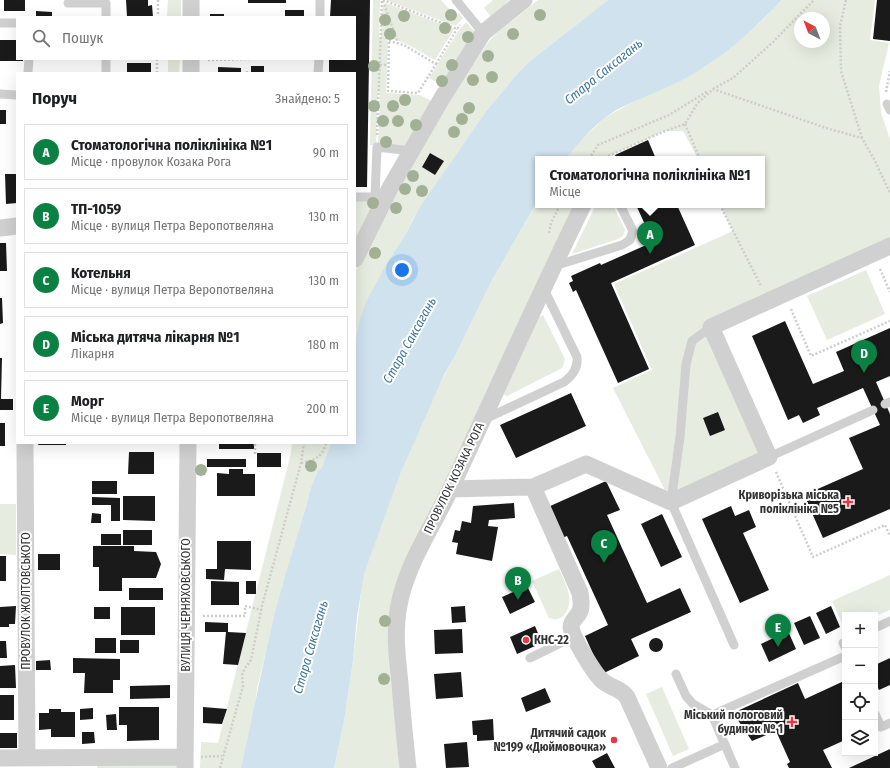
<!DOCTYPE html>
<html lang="uk">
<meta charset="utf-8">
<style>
body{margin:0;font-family:"Fira Sans Condensed",sans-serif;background:#f6f6f6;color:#202124}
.controls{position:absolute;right:12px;bottom:12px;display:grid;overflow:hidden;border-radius:0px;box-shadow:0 4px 16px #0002}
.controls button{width:36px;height:36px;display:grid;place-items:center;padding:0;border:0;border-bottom:1px solid #e0e0e0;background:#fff;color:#202124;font:20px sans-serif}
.compass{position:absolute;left:794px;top:12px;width:36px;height:36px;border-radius:50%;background:#fff;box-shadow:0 4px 16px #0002;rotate:318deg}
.you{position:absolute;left:402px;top:270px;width:14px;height:14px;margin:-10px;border:3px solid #fff;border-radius:50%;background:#1a73e8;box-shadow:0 0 0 6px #1a73e833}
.badge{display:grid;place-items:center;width:26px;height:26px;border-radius:50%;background:#0b8043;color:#fff;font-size:13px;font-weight:700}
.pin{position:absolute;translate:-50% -33px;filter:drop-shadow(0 1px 2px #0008)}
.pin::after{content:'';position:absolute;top:21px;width:14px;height:12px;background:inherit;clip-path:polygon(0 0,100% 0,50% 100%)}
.popup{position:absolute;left:535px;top:156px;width:230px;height:52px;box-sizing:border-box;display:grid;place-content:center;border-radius:0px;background:#fff;filter:drop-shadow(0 1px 3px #0005);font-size:13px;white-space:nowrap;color:#757577}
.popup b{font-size:15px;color:#202124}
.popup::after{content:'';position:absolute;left:50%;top:100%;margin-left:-8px;border:8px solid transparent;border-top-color:#fff}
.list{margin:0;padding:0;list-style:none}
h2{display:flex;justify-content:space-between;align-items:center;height:52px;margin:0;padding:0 16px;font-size:17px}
h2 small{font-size:13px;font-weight:400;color:#757577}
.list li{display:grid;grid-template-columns:26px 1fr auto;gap:12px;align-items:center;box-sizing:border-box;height:56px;margin:0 8px 8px;padding:0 8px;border:1px solid #e0e0e0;border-radius:0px}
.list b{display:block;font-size:15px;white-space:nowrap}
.list p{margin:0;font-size:13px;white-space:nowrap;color:#757577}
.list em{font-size:13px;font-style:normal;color:#757577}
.icon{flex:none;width:22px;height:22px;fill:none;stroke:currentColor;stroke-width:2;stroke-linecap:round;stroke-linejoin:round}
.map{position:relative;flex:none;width:890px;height:768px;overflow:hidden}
.search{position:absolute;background:#fff;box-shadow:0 4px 16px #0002;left:16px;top:16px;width:340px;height:44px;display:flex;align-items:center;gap:10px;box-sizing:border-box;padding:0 14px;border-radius:0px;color:#757577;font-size:15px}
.panel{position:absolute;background:#fff;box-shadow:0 4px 16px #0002;left:16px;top:72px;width:340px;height:372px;border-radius:0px}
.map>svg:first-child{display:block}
.green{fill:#e6ecdf;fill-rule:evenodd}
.water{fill:#cfe2ee}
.building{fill:#1a1a1a}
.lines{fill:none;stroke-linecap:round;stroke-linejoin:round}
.path{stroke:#cdcdcd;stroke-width:2.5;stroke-dasharray:2 2;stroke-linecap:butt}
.lane{stroke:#d0d0d0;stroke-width:9}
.street{stroke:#d0d0d0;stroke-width:17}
.tree{fill:#a2b095}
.poi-dot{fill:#e63946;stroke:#fff;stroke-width:1.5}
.labels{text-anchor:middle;stroke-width:4;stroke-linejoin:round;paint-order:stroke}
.street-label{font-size:12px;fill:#333;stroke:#fff}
.poi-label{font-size:12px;font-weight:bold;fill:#333;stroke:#fff;text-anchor:end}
.water-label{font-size:13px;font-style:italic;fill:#3f7597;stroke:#fff}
</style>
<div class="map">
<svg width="890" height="768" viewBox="0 0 890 768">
<rect width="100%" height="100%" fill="#fff"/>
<path class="green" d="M168,0H181V17H167Z
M373,0H380L379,37H381L383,5L386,3L454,29L435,60C420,52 405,41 388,38L386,93L420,95L435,103L409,148L378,145L380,92H378L376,145H370Z
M386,0H441L455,16L459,13L463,18L456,26Z
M493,0H513L511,2L509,0L505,4L506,5L491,17L484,8Z
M538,0H608L530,61L517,74L487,110L413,219L405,235L387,263L386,271L357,336L355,344V272L391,201L448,101L489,41L497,33ZM430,153L444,161L435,175L422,167Z
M782,0H875L870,40L889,43L879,86L881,113L890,139V246L712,327L769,457L671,502L613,388L652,370L614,284L733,231L720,205H762V159H698L683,131H665L608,156L606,159H566L576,145L606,117L631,103L652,94L705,67L731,48L765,18ZM800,18H824V42H800Z
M466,22L474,31L475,36L445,87L429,78L459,30Z
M168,59H180L179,73H168Z
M355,199H381L355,253Z
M538,200V205H583L402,592L408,768H334L344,721L353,661L362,583L364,574L390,499L382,490L455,356L490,284Z
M596,205H613L625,230L623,236L618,239L572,254Z
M866,270L885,314L827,340L807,296Z
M543,315L565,359L562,368L507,396L503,394L537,318Z
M292,443H331L322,467L318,471L311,487L272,626L257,689L248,768H200L201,742L218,743L291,453Z
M0,504H16V555L0,554Z
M559,569C565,583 576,600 564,615C559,620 556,620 549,618L532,581Z
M890,575V610L875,616V615H845V630L832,601Z
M662,687L689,749L673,756L646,694Z
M176,761L177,768H97V763Z"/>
<path class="water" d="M608,0H782C759,24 734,48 706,66C692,76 668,87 652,94C637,101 620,106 606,117C591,129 577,144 566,159H538V200L490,284L455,356L444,375L400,474L364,574L357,617L353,661L344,721L334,768H241C252,720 261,672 272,625C283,579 299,533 311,487L318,471L322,467L331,443H355V344L360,319L366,302L387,263L405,235L420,207L440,178L487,110L517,74L530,61Z"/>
<path class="building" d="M4,0H25V11H4Z
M126,0H148V6L152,5L153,17H127Z
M248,0H286V3H248Z
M331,0H370L367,187H355V73H329V59H355V17H330Z
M877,0H890V41L873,39Z
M285,10H304V17H285Z
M36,11L52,12V17H36Z
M210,14H224V17H210Z
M0,40H17V59H23V61H0Z
M127,63H151V73H127Z
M251,66H264V73H251Z
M218,67L241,68V73H218Z
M0,110H6V124H0Z
M648,140L656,159H617L615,155Z
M430,153L444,161L435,175L422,167Z
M5,174H17V203L6,204Z
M636,205H677L695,245L611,283L649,369L618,383L576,290L573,292L569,283L573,281L571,276L600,263L601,265L653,242Z
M0,243H6L7,271H0Z
M0,298H2L3,323L0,324Z
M785,321L813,384L844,371L836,352L890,328V376L876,382L890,414V509L823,538L804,495L863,469L849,438L880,425L863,388L817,408L820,415L803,423L799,415L788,420L752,336Z
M0,358H2L1,399H13V410H0Z
M571,393L586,426L516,458L500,425Z
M718,412L725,430L710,436L703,418Z
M0,423H5V446H0Z
M39,443H66V445H38Z
M219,443H254V449H219Z
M129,452H154V474H128Z
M257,453H281V467H257Z
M207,459H246V467H207Z
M229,469H243V474H255V496H217V473L229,474Z
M92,481H117V494H92Z
M606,481L620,510L607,515L647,603L680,588L691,612L631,639L639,656L602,674L585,636L608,625L567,536L562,538L548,507Z
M123,496H155V521L123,520Z
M92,497L120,498V521H111V505H92Z
M514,503L515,518L489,520L488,526L498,527L492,561L456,554L458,543L452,542L455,530L460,531L462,521L471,523L473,506Z
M731,506L735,516L749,510L756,527L743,533L769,590L740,603L702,519Z
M92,513L101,514V523H91Z
M662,514L682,557L661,567L641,524Z
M123,530H152V545H123Z
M101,534H121V545H101Z
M217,541H251V570L225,569L224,580L206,579V569H217Z
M93,546H134V551L156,552L161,564L156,578H122V591H99V567H93Z
M38,554H60V570H38Z
M0,556H6V581H0Z
M211,581L239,582V605H211Z
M246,581H256V594H246Z
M527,586L535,602L510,614L502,597Z
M129,588H163V600H129Z
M16,606L15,624H9V627H0V607Z
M465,606L466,622L452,623L451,607Z
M831,606L840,627L826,634L816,613Z
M94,607H110V619H94Z
M121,607H155V635H121Z
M810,616L820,638L804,645L794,623Z
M205,622L228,623V632L246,633L238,665L223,664L226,632H205Z
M535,626L542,643L517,654L510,637Z
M462,629L463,653L435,654L434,630Z
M788,631L796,649L769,662L761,644Z
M95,638H116V653H95Z
M649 645a7 7 0 1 1 14 0a7 7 0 1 1-14 0Z
M120,640H139V653H120Z
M0,641H6L7,658H0Z
M73,658L120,659V680H113V693H84L85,673H73Z
M890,658V685L879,690L875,682V665Z
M50,660L51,670H36V661Z
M15,665L16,688H0V666Z
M461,672L463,697L436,699L434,674Z
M844,681L845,740L823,750L832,768H789L787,764L790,762L776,731L752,741L733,713L798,683L805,699Z
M170,685V698L130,699V686Z
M545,688L551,702L526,712L521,698Z
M0,695H14V720H0Z
M119,707H159V740L127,741V725H119Z
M203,707L227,709L222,724L203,723Z
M93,708V719L80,720V709Z
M49,709H61V712H75V737H51V729L39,730V713H49Z
M116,714L117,730H107L106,715Z
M493,719L494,740L477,741V735H473L472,721Z
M82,732H94L95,743L82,744Z
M0,733H17V748H0Z
M467,742L469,767L446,768L444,744Z
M890,749V768H849Z
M607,753L615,768H596L592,761Z"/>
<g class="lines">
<path class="path" d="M158,0V17
M383,0L457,29L460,25
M846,0L840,26L841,71L862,138
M383,1L398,43
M389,41L404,45L436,64L418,93L388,91Z
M208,60L251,59
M436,64L457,29
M380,65H388
M157,73V59
M247,73V71
M713,89L733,78L773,42L814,0
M886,92L890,71
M685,124L700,159
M377,135L382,0
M589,159L598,145L669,115L708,91
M606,159L608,156L665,131L685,124L697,104L713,89L826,128L862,138L874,159L890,193
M720,205L761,286
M549,233L551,223L560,205
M880,269L890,292
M791,309L811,356L890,321
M255,454V443
M301,463C314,460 322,458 326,443
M776,472L813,557L885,525L890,536
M203,616H245V606L262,610
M201,757L222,756
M220,768L243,686L242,675L245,668L251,660L262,606L301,463L304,443"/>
<path class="lane" d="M456,0L483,33
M68,3H106V17
M320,17V0
M0,23H17
M28,73L29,59
M106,73V59
M318,73L319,59
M0,94L17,95
M887,104L890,110
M355,197H380
M375,197L377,147L411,151
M554,266L622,245L630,240L633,231L620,205
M711,327L692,341L686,364L680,437L671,502L734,645
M885,404L890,402
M483,420L564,382C573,375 578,368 577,357L543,287
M769,457L873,410
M875,628L890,621
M845,642L843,643L845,647
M530,658L575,636
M676,674L686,696L693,704L712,715L735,768
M875,714L881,727L890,723
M712,715L845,656
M672,768L725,744"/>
<path class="street" d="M191,17V0
M191,73V59
M0,228L17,226
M355,259L390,188L442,98L483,33L524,0
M25,443L27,758
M533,487L586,464L671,502L769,457L711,327L890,246
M450,489L533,487L580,593C581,598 582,605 580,611C578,617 571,620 571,627C572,637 596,677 604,682C612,688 622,689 627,697L659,768
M0,758L185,757
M185,768L188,443
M408,768C405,740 402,712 400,683C397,657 394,630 399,605C407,563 433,526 451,488C495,394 537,299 583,205"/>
</g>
<g class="tree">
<circle cx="451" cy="15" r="6"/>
<circle cx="540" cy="15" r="6"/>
<circle cx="404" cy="16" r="6"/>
<circle cx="385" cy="20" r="6"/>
<circle cx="445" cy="28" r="6"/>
<circle cx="390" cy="34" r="6"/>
<circle cx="513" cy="34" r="6"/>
<circle cx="468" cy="37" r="6"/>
<circle cx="488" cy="56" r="6"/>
<circle cx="452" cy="65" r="6"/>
<circle cx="374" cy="66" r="6"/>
<circle cx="492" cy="77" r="6"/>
<circle cx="473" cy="80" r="6"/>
<circle cx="442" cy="81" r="6"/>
<circle cx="405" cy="100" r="6"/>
<circle cx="374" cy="106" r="6"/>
<circle cx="393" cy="106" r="6"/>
<circle cx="469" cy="108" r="6"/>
<circle cx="462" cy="119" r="6"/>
<circle cx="383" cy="121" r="6"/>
<circle cx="398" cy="121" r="6"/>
<circle cx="416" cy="125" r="6"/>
<circle cx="454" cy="132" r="6"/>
<circle cx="386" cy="142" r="6"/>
<circle cx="413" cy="176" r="6"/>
<circle cx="405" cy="189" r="6"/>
<circle cx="422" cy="191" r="6"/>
<circle cx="373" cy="203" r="6"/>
<circle cx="396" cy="208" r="6"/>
<circle cx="375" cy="253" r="6"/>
<circle cx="311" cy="466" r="6"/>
<circle cx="201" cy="470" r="6"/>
<circle cx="385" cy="621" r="6"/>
<circle cx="384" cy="679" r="6"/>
</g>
<g class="poi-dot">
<path d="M846 496h4v4h4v4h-4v4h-4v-4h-4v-4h4z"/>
<circle cx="526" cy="640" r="4"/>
<path d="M790 716h4v4h4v4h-4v4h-4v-4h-4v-4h4z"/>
<circle cx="614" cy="740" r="4"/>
</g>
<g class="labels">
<g class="street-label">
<text transform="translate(454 478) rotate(-64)" y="4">ПРОВУЛОК КОЗАКА РОГА</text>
<text transform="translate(26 601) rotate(-90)" y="4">ПРОВУЛОК ЖОЛТОВСЬКОГО</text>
<text transform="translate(186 605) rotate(-90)" y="4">ВУЛИЦЯ ЧЕРНЯХОВСЬКОГО</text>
</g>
<g class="poi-label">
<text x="839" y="499">Криворізька міська<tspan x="839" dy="14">поліклініка №5</tspan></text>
<text x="534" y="644" text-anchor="start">КНС-22</text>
<text x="783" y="719">Міський пологовий<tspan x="783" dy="14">будинок № 1</tspan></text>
<text x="606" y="737">Дитячий садок<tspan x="606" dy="14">№199 «Дюймовочка»</tspan></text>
</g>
<g class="water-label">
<text transform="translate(603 71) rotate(-39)" y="5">Стара Саксагань</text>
<text transform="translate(409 340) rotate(-61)" y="5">Стара Саксагань</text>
<text transform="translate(310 647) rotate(-74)" y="5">Стара Саксагань</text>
</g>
</g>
</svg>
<div class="controls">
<button>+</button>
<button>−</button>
<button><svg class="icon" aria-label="locate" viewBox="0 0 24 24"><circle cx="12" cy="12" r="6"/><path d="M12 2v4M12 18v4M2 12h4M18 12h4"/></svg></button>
<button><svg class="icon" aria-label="layers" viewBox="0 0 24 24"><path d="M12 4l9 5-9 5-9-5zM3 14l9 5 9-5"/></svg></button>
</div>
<svg class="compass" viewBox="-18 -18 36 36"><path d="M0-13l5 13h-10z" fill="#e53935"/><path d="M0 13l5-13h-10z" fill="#757577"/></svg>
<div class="you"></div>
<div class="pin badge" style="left:650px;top:254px">A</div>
<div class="popup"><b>Стоматологічна поліклініка №1</b>Місце</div>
<div class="pin badge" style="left:518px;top:600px">B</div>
<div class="pin badge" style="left:604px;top:563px">C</div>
<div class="pin badge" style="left:864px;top:373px">D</div>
<div class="pin badge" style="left:778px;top:647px">E</div>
<div class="search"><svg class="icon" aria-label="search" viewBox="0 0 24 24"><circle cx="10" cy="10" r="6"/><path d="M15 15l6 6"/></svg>Пошук</div>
<section class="panel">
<h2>Поруч<small>Знайдено: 5</small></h2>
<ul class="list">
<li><span class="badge">A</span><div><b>Стоматологічна поліклініка №1</b><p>Місце · провулок Козака Рога</p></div><em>90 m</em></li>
<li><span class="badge">B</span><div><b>ТП-1059</b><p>Місце · вулиця Петра Веропотвеляна</p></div><em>130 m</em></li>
<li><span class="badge">C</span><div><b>Котельня</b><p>Місце · вулиця Петра Веропотвеляна</p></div><em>130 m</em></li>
<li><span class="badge">D</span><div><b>Міська дитяча лікарня №1</b><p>Лікарня</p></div><em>180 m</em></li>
<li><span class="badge">E</span><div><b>Морг</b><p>Місце · вулиця Петра Веропотвеляна</p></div><em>200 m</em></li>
</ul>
</section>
</div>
